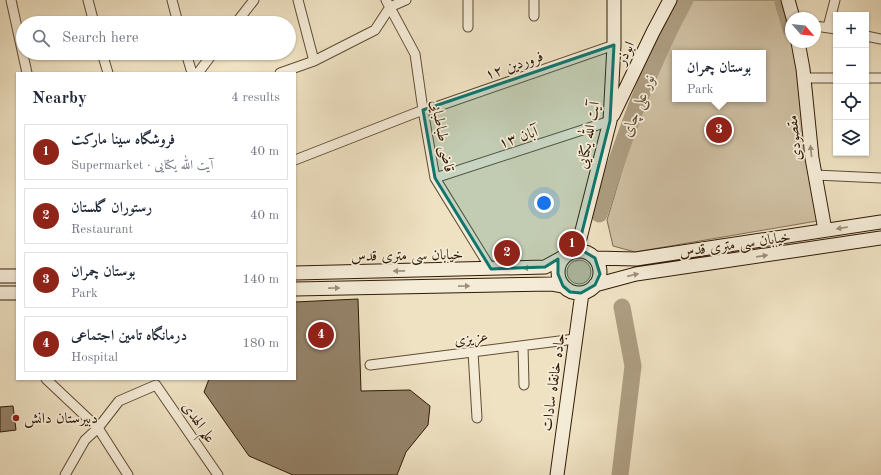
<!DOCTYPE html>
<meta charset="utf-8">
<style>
body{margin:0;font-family:"Old Standard TT",Amiri,serif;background:#f6f6f7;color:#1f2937}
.controls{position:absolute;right:12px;top:12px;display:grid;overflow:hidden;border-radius:0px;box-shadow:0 1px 3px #0004}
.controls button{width:36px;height:36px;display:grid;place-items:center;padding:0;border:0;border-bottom:1px solid #e0e1e3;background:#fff;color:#1f2937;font:20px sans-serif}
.compass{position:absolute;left:785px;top:12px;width:36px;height:36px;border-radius:50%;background:#fff;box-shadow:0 1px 3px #0004;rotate:118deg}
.you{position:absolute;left:544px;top:203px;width:14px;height:14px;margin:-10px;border:3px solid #fff;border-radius:50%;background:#1a73e8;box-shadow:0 0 0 6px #1a73e833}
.badge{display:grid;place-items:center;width:26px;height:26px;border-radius:50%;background:#8f2418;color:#fff;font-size:13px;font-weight:700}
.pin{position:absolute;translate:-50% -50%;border:2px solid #fff;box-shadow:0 1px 4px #0006}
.popup{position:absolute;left:672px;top:50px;width:94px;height:52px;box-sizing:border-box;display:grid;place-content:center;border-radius:0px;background:#fff;filter:drop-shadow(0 1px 3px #0005);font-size:13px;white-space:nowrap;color:#747a83}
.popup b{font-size:15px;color:#1f2937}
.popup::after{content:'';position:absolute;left:50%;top:100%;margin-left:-8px;border:8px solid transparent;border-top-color:#fff}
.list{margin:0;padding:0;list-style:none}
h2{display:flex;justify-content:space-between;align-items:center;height:52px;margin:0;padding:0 16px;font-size:17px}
h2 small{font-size:13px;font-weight:400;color:#747a83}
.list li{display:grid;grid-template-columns:26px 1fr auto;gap:12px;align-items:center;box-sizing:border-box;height:56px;margin:0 8px 8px;padding:0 8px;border:1px solid #e0e1e3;border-radius:0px}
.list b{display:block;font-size:15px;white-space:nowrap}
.list p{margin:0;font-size:13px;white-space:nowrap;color:#747a83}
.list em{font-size:13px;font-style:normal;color:#747a83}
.icon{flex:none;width:22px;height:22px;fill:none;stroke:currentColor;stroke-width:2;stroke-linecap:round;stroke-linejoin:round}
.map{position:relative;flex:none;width:881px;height:475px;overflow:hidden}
.search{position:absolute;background:#fff;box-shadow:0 1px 3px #0004;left:16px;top:16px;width:280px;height:44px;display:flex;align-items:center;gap:10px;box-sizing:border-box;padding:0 14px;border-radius:22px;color:#747a83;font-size:15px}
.panel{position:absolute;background:#fff;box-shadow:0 1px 3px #0004;left:16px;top:72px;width:280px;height:308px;border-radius:0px}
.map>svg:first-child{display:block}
.green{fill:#cfc0a3;stroke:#806d54;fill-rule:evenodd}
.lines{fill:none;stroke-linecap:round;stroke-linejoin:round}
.river{stroke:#ae9e82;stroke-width:17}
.building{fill:#948268;stroke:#311a05}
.street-casing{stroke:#604c34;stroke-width:11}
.secondary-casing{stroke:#311a05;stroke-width:15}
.street{stroke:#f5ecd8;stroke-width:9}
.secondary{stroke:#f5ecd8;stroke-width:13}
.oneway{fill:#9d8e79}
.marked{fill:#0f766e;fill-opacity:0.2;stroke:#0f766e;stroke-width:3;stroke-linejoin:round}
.poi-dot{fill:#8f2418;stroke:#f5ecd8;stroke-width:1.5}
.labels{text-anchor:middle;stroke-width:3.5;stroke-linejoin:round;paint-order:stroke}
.street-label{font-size:15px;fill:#311a05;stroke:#f5ecd8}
.poi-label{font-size:15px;fill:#311a05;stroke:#f5ecd8;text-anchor:start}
.water-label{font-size:16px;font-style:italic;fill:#634f37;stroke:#f5ecd8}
</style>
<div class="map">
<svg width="881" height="475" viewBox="0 0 881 475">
<rect width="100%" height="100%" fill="#efe2c3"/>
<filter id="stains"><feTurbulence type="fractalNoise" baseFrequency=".005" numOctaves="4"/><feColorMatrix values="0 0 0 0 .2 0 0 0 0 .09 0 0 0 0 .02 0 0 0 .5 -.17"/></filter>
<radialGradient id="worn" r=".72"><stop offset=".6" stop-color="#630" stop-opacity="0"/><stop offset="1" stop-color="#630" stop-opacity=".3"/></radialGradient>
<path class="green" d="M691,0H780L801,80L817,221L635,252L613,246L607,220L646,90ZM675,53H763V99H675Z
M567 272a12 12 0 1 1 24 0a12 12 0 1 1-24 0Z"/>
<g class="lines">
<path class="river" d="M783,2L791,29
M599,214C623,141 648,67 685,0
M620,475L633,366L622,307"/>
</g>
<path class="building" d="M358,299L361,391L410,390L430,406L428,425L406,452L397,475H293L249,456L204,392L209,379H295V302Z
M13,406L16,430L0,432V407Z"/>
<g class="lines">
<defs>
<path id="street" d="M11,0L27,73
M88,0L94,23
M172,0L178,23
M298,0L314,61
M386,0L415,54L423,110L435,178L491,269
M390,7L406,0
M534,16V0
M236,23L254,0
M815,26L836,29
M468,27V0
M828,27L835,0
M866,36L881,39
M102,53L108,73
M186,53L192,73
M198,73L213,53
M280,73L314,61L375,30L390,7
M804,78H836
M866,78H881
M295,160L423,110L430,109L614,45
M815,175L881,178
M435,178L610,121
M523,346L524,385
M473,352L477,418
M370,365L575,339
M46,379L98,428L128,475
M156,385L218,475
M65,475L85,440L98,428L119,401L156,385"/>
<path id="secondary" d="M788,0L793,18
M798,42L803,69L812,158L825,230
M613,115L653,32L670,0
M577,250L610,121L614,45V0
M558 272a21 21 0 1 1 42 0a21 21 0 1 1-42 0Z
M595,258L636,259L881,222
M295,273L545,267L565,256
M0,276H17
M595,285L636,274L881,238
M295,289L552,284L563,286
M0,293H17
M557,475L582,293"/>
</defs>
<use href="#street" class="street-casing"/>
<use href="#secondary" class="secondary-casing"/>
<use href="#street" class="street"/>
<use href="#secondary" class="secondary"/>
</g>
<defs><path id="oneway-solid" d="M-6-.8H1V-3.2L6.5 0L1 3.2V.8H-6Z"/></defs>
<g class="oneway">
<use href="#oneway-solid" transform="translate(811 151) rotate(-96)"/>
<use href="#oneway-solid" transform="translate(842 228) rotate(171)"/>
<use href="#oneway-solid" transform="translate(762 256) rotate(-8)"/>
<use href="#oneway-solid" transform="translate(529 268) rotate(178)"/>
<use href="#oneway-solid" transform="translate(399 271) rotate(179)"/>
<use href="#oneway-solid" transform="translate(633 275) rotate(-13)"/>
<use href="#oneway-solid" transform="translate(464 286) rotate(-1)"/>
<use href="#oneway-solid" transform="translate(334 288) rotate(-1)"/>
</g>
<path class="marked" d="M614,45L610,121L578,248L595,258L600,274L595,285L581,293L570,292L563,286L558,274V259L545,267L491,269L435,178L423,110Z"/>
<circle class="poi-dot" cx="16" cy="418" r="4"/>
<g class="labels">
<g class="street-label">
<text transform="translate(625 53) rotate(-64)" y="5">ابوذر</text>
<text transform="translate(514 65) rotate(-19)" y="5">۱۲ فروردین</text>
<text transform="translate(588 135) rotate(-79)" y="5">آیت الله یکتایی</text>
<text transform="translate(443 136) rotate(79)" y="5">قاضی طباطبایی</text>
<text transform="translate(518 137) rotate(-18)" y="5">۱۳ آبان</text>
<text transform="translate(794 138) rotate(-96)" y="5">مقصودی</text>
<text transform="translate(735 244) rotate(-8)" y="5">خیابان سی متری قدس</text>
<text transform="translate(407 255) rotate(-1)" y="5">خیابان سی متری قدس</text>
<text transform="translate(471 338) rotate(-7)" y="5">عزیزی</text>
<text transform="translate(553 382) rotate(-82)" y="5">جاده خانقاه سادات</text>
<text transform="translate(199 422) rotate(55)" y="5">علم الهدی</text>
</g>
<g class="poi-label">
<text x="24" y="423">دبیرستان دانش</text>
</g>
<g class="water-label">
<text transform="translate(637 105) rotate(-68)" y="6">نور علی چای</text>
</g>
</g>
<rect width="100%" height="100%" filter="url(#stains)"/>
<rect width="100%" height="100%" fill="url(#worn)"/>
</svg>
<div class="controls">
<button>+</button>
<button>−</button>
<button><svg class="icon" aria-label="locate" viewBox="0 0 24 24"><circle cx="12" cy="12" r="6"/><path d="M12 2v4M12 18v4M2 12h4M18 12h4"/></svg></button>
<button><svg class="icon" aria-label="layers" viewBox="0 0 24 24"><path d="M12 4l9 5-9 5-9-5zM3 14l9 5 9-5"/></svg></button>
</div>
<svg class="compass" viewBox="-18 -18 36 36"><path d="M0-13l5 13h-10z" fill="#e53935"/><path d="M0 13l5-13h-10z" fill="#747a83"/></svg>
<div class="you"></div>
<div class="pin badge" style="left:572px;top:244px">1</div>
<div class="pin badge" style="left:507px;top:253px">2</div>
<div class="pin badge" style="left:719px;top:130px">3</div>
<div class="popup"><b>بوستان چمران</b>Park</div>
<div class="pin badge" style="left:321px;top:335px">4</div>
<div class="search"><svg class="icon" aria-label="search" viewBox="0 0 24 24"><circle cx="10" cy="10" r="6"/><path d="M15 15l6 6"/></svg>Search here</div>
<section class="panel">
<h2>Nearby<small>4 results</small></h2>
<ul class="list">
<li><span class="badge">1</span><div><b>فروشگاه سینا مارکت</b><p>Supermarket · آیت الله یکتایی</p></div><em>40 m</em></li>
<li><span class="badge">2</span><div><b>رستوران گلستان</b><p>Restaurant</p></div><em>40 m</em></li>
<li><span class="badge">3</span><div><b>بوستان چمران</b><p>Park</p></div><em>140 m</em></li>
<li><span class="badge">4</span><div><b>درمانگاه تامین اجتماعی</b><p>Hospital</p></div><em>180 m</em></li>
</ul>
</section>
</div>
